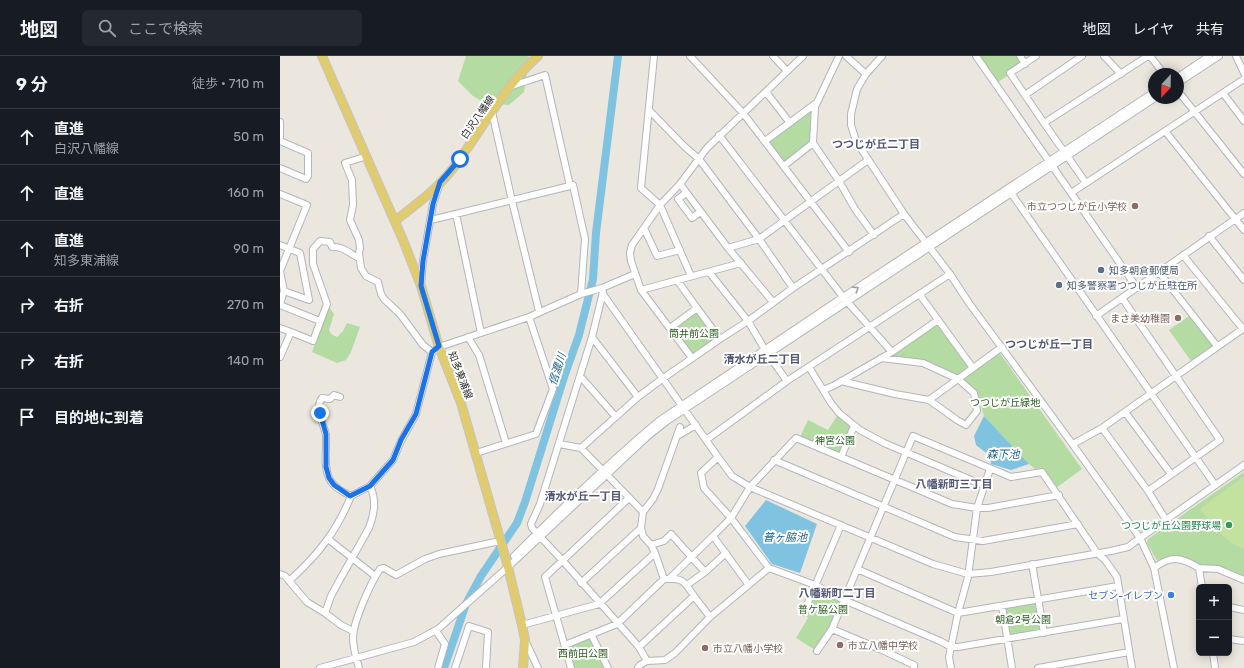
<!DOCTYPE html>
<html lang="ja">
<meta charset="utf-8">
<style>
body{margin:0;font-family:Rubik,"Noto Sans JP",sans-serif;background:#242831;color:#f1f3f6}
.controls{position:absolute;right:12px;bottom:12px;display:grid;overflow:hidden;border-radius:6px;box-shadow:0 2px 10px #0003}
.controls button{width:36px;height:36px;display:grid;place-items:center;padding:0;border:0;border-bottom:1px solid #363941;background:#171b24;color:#f1f3f6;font:20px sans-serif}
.compass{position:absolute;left:868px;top:12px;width:36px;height:36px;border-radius:50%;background:#171b24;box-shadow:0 2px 10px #0003;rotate:202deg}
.stop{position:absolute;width:12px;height:12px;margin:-9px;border:3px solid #1a73e8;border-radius:50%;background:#fff}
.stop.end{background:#1a73e8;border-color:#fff;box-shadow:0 1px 4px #0008}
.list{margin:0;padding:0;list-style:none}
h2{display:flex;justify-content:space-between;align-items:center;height:52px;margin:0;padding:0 16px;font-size:17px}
h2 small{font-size:13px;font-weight:400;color:#9ea1a6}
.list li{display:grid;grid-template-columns:26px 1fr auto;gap:12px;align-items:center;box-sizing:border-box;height:56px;padding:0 16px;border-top:1px solid #363941}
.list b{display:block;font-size:15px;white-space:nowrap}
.list p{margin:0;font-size:13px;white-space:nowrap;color:#9ea1a6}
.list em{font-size:13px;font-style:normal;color:#9ea1a6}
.icon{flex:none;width:22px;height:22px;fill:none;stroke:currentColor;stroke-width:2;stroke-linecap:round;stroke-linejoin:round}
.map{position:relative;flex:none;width:964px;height:612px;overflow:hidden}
header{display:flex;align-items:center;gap:24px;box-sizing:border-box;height:56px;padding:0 20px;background:#171b24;border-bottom:1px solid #363941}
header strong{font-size:19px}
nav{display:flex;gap:22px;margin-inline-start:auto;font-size:14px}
.search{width:280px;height:36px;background:#242831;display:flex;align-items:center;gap:10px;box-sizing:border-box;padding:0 14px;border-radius:6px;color:#9ea1a6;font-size:15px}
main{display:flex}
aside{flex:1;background:#171b24}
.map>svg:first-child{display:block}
.green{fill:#b3dba2}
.pitch{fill:#c3e19f}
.water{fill:#7fc3e1}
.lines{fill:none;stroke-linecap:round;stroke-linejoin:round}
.river{stroke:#7fc3e1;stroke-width:8}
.minor-casing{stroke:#b3b5bd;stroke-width:8}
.major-casing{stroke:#c4c4c4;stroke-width:10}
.minor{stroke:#fff;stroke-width:6}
.major{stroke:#e1cb6f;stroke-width:8}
.oneway{stroke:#a0a0a0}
.route{stroke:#1a73e8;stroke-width:5}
.education-dot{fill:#8d6e63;stroke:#fff;stroke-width:1.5}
.service-dot{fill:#5c6f8a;stroke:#fff;stroke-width:1.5}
.leisure-dot{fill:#2e9e5b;stroke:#fff;stroke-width:1.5}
.shop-dot{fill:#3f7fe0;stroke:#fff;stroke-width:1.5}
.labels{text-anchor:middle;stroke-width:4;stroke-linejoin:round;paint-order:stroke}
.street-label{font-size:10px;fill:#2b2b2b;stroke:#fff}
.education-label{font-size:10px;fill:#785e54;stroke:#fff;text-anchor:end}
.service-label{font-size:10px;fill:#4e5e75;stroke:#fff;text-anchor:start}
.park-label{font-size:10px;fill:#2d6123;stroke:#fff}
.leisure-label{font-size:10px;fill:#27864d;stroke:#fff;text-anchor:end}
.shop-label{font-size:10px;fill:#366cbe;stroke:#fff;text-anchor:end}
.neighbourhood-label{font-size:11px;font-weight:bold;fill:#515677;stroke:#fff}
.water-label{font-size:11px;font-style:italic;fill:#1d638d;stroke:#fff}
</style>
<header>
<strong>地図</strong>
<div class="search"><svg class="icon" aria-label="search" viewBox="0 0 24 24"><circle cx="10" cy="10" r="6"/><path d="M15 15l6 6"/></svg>ここで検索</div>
<nav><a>地図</a><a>レイヤ</a><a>共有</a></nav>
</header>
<main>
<aside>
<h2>9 分<small>徒歩 · 710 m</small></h2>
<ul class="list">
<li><svg class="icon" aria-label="ahead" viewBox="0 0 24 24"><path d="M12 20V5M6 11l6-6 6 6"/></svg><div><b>直進</b><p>白沢八幡線</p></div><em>50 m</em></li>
<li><svg class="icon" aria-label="ahead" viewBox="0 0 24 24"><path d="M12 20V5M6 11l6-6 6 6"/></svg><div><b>直進</b></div><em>160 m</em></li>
<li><svg class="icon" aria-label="ahead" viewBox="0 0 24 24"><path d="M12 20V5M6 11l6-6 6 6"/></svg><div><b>直進</b><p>知多東浦線</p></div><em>90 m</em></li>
<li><svg class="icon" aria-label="right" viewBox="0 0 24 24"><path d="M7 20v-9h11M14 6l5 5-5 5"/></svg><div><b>右折</b></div><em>270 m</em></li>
<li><svg class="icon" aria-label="right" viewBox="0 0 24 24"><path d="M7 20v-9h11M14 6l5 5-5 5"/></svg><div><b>右折</b></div><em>140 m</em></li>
<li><svg class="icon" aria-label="arrive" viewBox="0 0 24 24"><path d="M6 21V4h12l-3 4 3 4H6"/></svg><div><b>目的地に到着</b></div></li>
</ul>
</aside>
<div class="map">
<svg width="964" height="612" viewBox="0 0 964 612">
<rect width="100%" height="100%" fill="#ebe7df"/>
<path class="green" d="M186,0H249V5L244,36L229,49L205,47L193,40L178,25Z
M698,0H740L745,8L715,28Z
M531,54H532V85L504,107L489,87V85Z
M49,251L54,258L49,274L51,278L57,281L63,275L67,267L80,271L71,296L66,304L57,307L32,296Z
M417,252L440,283L412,302L390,272Z
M912,258L934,289L911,305L889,274Z
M657,268L673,287L689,312L679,320L644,305L609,300Z
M719,296L802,413L776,432L762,412L755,413L749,408L704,360L697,337L684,324L683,322Z
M559,357L574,370L561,401L519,383L528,364L548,374Z
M964,416V521L920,509L911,504L902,501H886L877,505L867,487L868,483Z
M535,529L564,544L552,573L537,595L516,582L528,562L524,556Z
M755,547L761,576L729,579L725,551Z
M311,578L328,612H291L285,589Z"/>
<path class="pitch" d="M964,420V492C948,491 930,465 920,453Z"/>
<path class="water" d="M704,360L749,408L731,414L711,408L710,400L696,389L694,380Z
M486,444L537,468L520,517L492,508L465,470Z"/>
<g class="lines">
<path class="river" d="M164,612L186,548L201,520L237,467L245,446L284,321L299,279L313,223L316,177L338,0"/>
<defs>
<path id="minor" d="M374,0L361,132L380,149L411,220
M410,0L463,57L569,196
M493,0L507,15
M559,0L535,51L533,87L559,125L575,153L594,179
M566,0L586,18
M696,0L857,232
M740,0L745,8
M756,0L730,17L764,67L806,127
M824,0L841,18
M870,0L884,18
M956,0L964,17
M898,21L929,0
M898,27L939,0
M229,31L265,19L290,130L293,129L305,183L301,238
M898,35L964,118
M486,36L510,67
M943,37L964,65
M745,39L802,0
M369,54L404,90L419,103L479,183L513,232
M212,56L232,145L259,255
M0,66V81
M764,67L868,0
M885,75L964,174
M439,79L563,241L612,296
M0,85L28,97V120L26,123L0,112
M485,85L535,48
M87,100L65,107L72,124L73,149L70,164L79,184L80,192L79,197L81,212L86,220L98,226L101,238L104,243L120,258L143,289L152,296
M504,110L533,87
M400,128L448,192L493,246
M729,134L935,429
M406,137L398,143L412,162L420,156
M791,137L964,23
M0,138L27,149L0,215L4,235L0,248
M176,158L201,277
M151,164L290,130
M364,172L377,200L400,194
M929,180L964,224
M0,189L20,197L29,244L4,235
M448,192L479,183L588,104
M903,199L963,273
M429,216L468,265L485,294L507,325
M879,216L937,290
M397,224L417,252
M141,229L143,205L153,148L159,130
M361,234L461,207
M323,236L312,281L260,448L251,468L252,472L283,505L359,591L367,605
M323,238L438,401L452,420L470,431L653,508L688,518L711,516L831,495L848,491L860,482L791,386L689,247L670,218L624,158L576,85L571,69V58L577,33L586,18L602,0
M640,239L693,312
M842,242L940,384L868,435
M0,249L40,265
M816,260L964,157
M0,272L11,276L0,301
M390,272L417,252L440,283
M11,276L33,285L47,248L33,208V193L40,185L50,186L52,191C63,190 70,198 79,202
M188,281L199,299L226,387
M312,281L358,341
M412,302L361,234L351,205L350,197L352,189L380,149L400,128L427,92L523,0
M529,311L551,347L559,357L580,374L604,387L705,430
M300,320L336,361
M561,325L615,338L649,344L677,364L686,369L697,355L694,337L678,323L643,307L601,302
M543,334L553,330L612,296L658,264
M60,341L54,339L50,343L42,342C34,352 44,368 46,379C47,393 43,409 49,422C53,431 63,436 71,440
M649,344L722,291
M845,356L891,418
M822,372L868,435L886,464
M426,384L507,325L670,218
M279,388L301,392L363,456
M793,388L822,372L964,272
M301,392L358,341L382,323L440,283L468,265L513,232L624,158
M196,397L256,378L273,333L249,261
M438,401L421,417L424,432L451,462L489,512L535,529L564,544L660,585L671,591H678L843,563
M561,401L574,370
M494,404L675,481L703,485L798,468
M48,483L95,520
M371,489L384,485L391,478L425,516L407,529
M234,500C281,453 329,406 380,364L563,241L874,36
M752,508L764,577
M874,512C891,499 901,501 919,512L922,531
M919,512L938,513L964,524
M577,513L678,557L838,530
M425,516L446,497
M0,518L5,520L27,546L45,557L61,569L73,575
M384,523L375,497L371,489L363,480L361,472L363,456L373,443L378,433L400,371L399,379L416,369
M389,523L434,479
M9,525C37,500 57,475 71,440L90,430L113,404L121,385L136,358L152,296L159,291L249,261L301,238L322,232L355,218
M301,527L361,472
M468,528L433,480L451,462L470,431L516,382L672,448L697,452H708L779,439
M722,550L732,612
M949,551L964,554
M524,556L561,469
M45,557L51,540L58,527L89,472C94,458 97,445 90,430
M242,569L319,548L375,497
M552,573L602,594L634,609V612
M156,575L165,588L158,612
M311,578L328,612
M949,583L964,585
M245,584L258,612
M285,589L337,568L384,523C404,522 404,525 414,540C419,547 425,554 430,561
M359,591L414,540
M537,595L552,573L633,380L731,421L762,416L817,497L825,504L837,521L852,612
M933,597L935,612
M40,612L134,586L158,573L228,511L368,380L387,365L875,42
M79,612C76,602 73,592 73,582C73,566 91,526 100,513L104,512L116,519L145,503L159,498L220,485
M175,612L189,570L208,576L206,612
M291,612L265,521L349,442
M358,612L360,609L367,605L385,604L395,597L430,561L489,512
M671,612L669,601L678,557L688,521L697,452L710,413
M758,612L849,596
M894,612L874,512L860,482L964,409"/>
<path id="major" d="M42,0L123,184L141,230L159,291L181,347L227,507L242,569L245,584L243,612
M115,165C134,150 155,135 170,116C200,78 222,32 258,0"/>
</defs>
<use href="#minor" class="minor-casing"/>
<use href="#major" class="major-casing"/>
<use href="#minor" class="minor"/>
<use href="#major" class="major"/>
</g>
<defs><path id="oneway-chevron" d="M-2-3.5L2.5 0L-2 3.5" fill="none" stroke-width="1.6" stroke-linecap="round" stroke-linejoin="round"/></defs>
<use class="oneway" href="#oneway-chevron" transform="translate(576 233) rotate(-33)"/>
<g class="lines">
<path class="route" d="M40,357L46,378V411L49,422L54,429L70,440L90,430L113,404L121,384L136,358L152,296L159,290L141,230L143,205L153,148L160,126L180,103"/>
</g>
<g class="education-dot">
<circle cx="855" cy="150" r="4"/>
<circle cx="898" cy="262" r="4"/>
<circle cx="560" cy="589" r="4"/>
<circle cx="425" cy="592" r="4"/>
</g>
<g class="service-dot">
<circle cx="821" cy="214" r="4"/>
<circle cx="779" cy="229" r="4"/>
</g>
<circle class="leisure-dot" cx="949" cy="469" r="4"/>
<circle class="shop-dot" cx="891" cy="539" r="4"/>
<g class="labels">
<g class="street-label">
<text transform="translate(197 61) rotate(-55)" y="4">白沢八幡線</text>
<text transform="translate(181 319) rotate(69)" y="4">知多東浦線</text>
</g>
<g class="education-label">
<text x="847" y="154">市立つつじが丘小学校</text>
<text x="890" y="266">まさ美幼稚園</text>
<text x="568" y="593" text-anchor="start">市立八幡中学校</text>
<text x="433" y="596" text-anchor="start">市立八幡小学校</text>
</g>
<g class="service-label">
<text x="829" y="218">知多朝倉郵便局</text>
<text x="787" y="233">知多警察署つつじが丘駐在所</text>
</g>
<g class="park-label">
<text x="414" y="281">筒井前公園</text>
<text x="725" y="350">つつじが丘緑地</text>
<text x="555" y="388">神宮公園</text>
<text x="543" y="557">普ケ脇公園</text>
<text x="743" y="567">朝倉2号公園</text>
<text x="303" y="601">西前田公園</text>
</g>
<g class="leisure-label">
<text x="941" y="473">つつじが丘公園野球場</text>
</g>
<g class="shop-label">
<text x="883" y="543">セブン-イレブン</text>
</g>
<g class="neighbourhood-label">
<text x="596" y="92">つつじが丘二丁目</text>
<text x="769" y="292">つつじが丘一丁目</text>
<text x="482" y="307">清水が丘二丁目</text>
<text x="674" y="432">八幡新町三丁目</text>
<text x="303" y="444">清水が丘一丁目</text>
<text x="557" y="541">八幡新町二丁目</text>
</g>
<g class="water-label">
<text transform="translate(277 313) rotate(-72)" y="4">信濃川</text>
<text x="723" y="402">森下池</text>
<text x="505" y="485">普ヶ脇池</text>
</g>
</g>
</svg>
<div class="controls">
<button>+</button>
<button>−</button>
</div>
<svg class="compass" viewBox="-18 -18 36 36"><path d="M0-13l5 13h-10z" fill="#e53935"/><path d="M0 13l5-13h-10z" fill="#9ea1a6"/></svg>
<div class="stop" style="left:180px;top:103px"></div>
<div class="stop end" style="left:40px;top:357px"></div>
</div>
</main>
